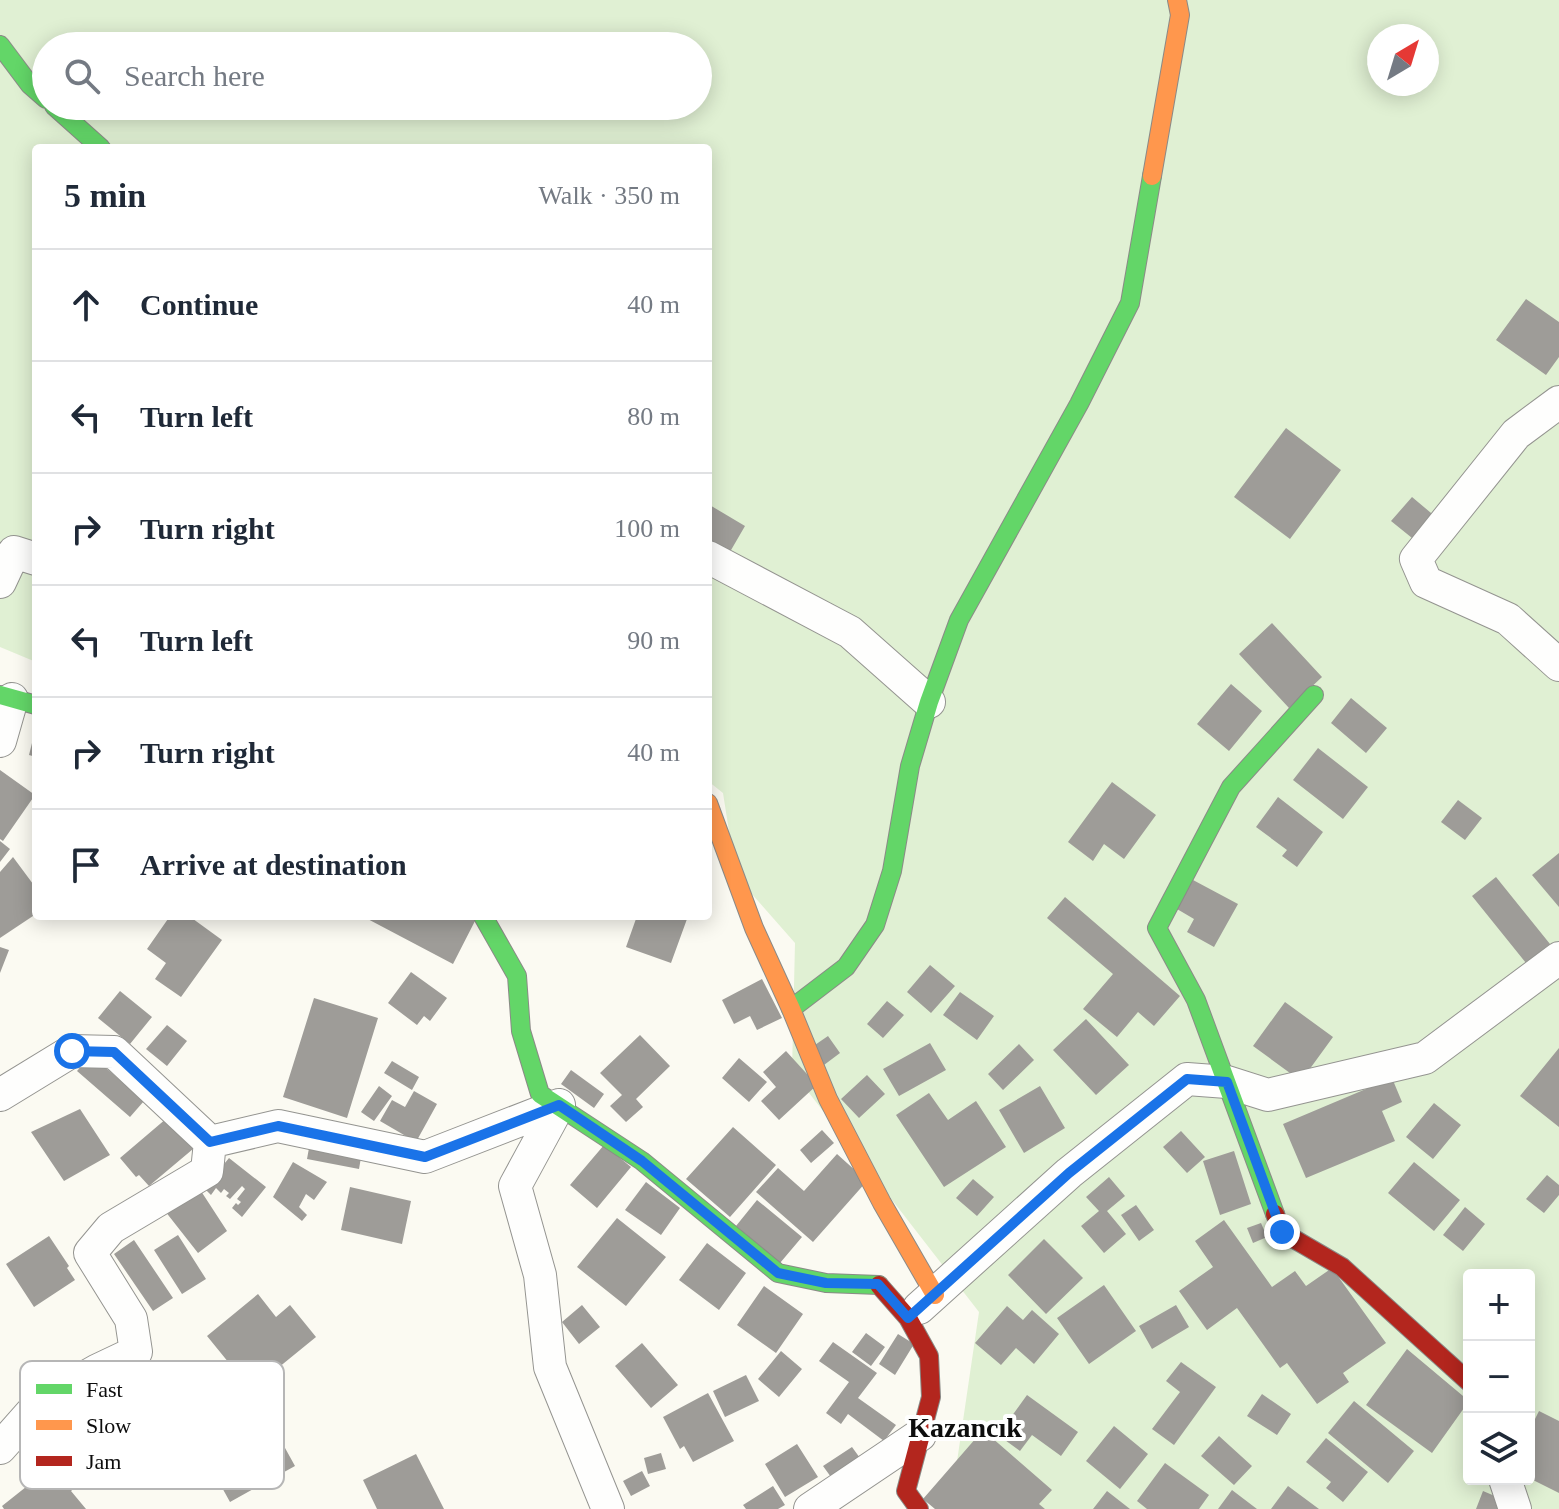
<!DOCTYPE html>
<meta charset="utf-8">
<style>
body{margin:0;font-family:Georgia,serif;background:#f2f2f3;color:#1f2937}
.controls{position:absolute;right:24px;bottom:24px;display:grid;overflow:hidden;border-radius:8px;box-shadow:0 4px 20px #0003}
.controls button{width:72px;height:72px;display:grid;place-items:center;padding:0;border:0;border-bottom:2px solid #e0e1e3;background:#fff;color:#1f2937;font:40px sans-serif}
.compass{position:absolute;left:1367px;top:24px;width:72px;height:72px;border-radius:50%;background:#fff;box-shadow:0 4px 20px #0003;rotate:38deg}
.stop{position:absolute;width:24px;height:24px;margin:-18px;border:6px solid #1a73e8;border-radius:50%;background:#fff}
.stop.end{background:#1a73e8;border-color:#fff;box-shadow:0 2px 8px #0008}
.list{margin:0;padding:0;list-style:none}
h2{display:flex;justify-content:space-between;align-items:center;height:104px;margin:0;padding:0 32px;font-size:34px}
h2 small{font-size:26px;font-weight:400;color:#747a83}
.list li{display:grid;grid-template-columns:52px 1fr auto;gap:24px;align-items:center;box-sizing:border-box;height:112px;padding:0 32px;border-top:2px solid #e0e1e3}
.list b{display:block;font-size:30px;white-space:nowrap}
.list em{font-size:26px;font-style:normal;color:#747a83}
.icon{flex:none;width:44px;height:44px;fill:none;stroke:currentColor;stroke-width:2;stroke-linecap:round;stroke-linejoin:round}
.map{position:relative;flex:none;width:1559px;height:1509px;overflow:hidden}
.search{position:absolute;background:#fff;box-shadow:0 4px 20px #0003;left:32px;top:32px;width:680px;height:88px;display:flex;align-items:center;gap:20px;box-sizing:border-box;padding:0 28px;border-radius:44px;color:#747a83;font-size:30px}
.panel{position:absolute;background:#fff;box-shadow:0 4px 20px #0003;left:32px;top:144px;width:680px;height:776px;border-radius:8px}
.map>svg:first-child{display:block}
.green{fill:#e0f0d3;fill-rule:evenodd}
.building{fill:#9e9c98}
.lines{fill:none;stroke-linecap:round;stroke-linejoin:round}
.street-casing{stroke:#949490;stroke-width:34}
.fast-casing{stroke:#8b8a87;stroke-width:20}
.slow-casing{stroke:#8b8a87;stroke-width:20}
.jam-casing{stroke:#8b8a87;stroke-width:20}
.street{stroke:#fefefd;stroke-width:32}
.fast{stroke:#63d668;stroke-width:18}
.slow{stroke:#ff974d;stroke-width:18}
.jam{stroke:#b3261e;stroke-width:18}
.route{stroke:#1a73e8;stroke-width:10}
.labels{text-anchor:middle;stroke-width:8;stroke-linejoin:round;paint-order:stroke}
.quarter-label{font-size:28px;font-weight:bold;fill:#0d0d0d;stroke:#fff}
.key{fill:#fff;stroke:#b6b6b6;stroke-width:2}
.key-label{font-size:22px;fill:#0d0d0d}
</style>
<div class="map">
<svg width="1559" height="1509" viewBox="0 0 1559 1509">
<rect width="100%" height="100%" fill="#fbfaf2"/>
<path class="green" d="M0,0H1559V1509H950L979,1312L792,1071L795,943L736,876L723,793L708,781V148H36V662L0,647ZM1379,36H1427V84H1379ZM46,46H698V106H46ZM1469,1275H1529V1479H1469Z"/>
<path class="building" d="M1526,299L1559,322V357L1546,375L1496,340Z
M1286,428L1341,470L1290,539L1234,497Z
M1412,497L1437,518L1417,542L1391,521Z
M708,504L745,526L727,557L708,545Z
M1272,623L1322,677L1289,708L1239,654Z
M1231,684L1262,711L1229,751L1197,724Z
M1351,698L1387,728L1366,753L1331,723Z
M35,731H36V757L29,755Z
M1318,748L1368,787L1343,819L1293,780Z
M0,770L35,795L3,841L0,839Z
M1112,782L1156,815L1124,859L1104,844L1093,861L1068,842Z
M1278,797L1323,832L1297,867L1282,856L1287,850L1256,827Z
M1458,800L1482,818L1465,840L1441,822Z
M0,841L10,849L0,862Z
M1559,853V907L1532,875Z
M13,857L36,888V914L0,938V872Z
M1496,877L1550,944L1526,963L1472,896Z
M1193,880L1238,904L1214,947L1187,932L1194,919L1177,909Z
M1065,897L1180,996L1154,1026L1138,1012L1117,1037L1083,1009L1113,974L1047,918Z
M170,916H189L222,940L181,997L155,979L166,963L147,949Z
M362,916H470L476,919L453,964Z
M637,916H678L687,919L671,963L626,947Z
M0,947L9,950L0,973Z
M930,965L955,986L931,1013L907,992Z
M411,972L447,998L430,1021L424,1016L417,1025L388,1003Z
M762,979L782,1018L757,1030L750,1016L734,1024L722,1000Z
M120,991L152,1017L130,1044L98,1018Z
M960,992L994,1016L977,1040L943,1015Z
M314,998L378,1018L347,1118L283,1097Z
M887,1001L904,1015L883,1038L867,1024Z
M1285,1002L1333,1037L1301,1081L1253,1046Z
M1086,1019L1129,1065L1096,1095L1053,1050Z
M167,1025L187,1041L167,1066L146,1049Z
M640,1035L670,1066L636,1099L643,1107L626,1122L610,1106L622,1095L600,1073Z
M828,1036L840,1053L824,1065L812,1047Z
M930,1043L946,1070L899,1096L883,1069Z
M1019,1044L1034,1060L1003,1090L988,1074Z
M1559,1048V1127L1520,1096Z
M786,1051L817,1085L779,1120L761,1101L776,1087L763,1072Z
M91,1055L144,1101L130,1117L77,1071Z
M739,1058L767,1082L749,1102L722,1078Z
M392,1061L419,1077L412,1090L384,1073Z
M571,1070L604,1094L594,1108L561,1084Z
M867,1075L885,1094L859,1118L841,1099Z
M1392,1078L1402,1102L1382,1111L1395,1141L1306,1178L1283,1124Z
M379,1086L392,1096L374,1121L361,1112Z
M1040,1086L1065,1128L1024,1153L999,1110Z
M414,1091L437,1104L416,1142L380,1121L392,1100L405,1107Z
M929,1093L948,1120L976,1101L1006,1147L944,1187L896,1115Z
M1434,1103L1461,1125L1433,1159L1406,1137Z
M80,1109L110,1155L64,1181L31,1132Z
M167,1118L193,1149L149,1186L139,1175L136,1177L120,1158Z
M733,1127L776,1165L730,1217L686,1179Z
M822,1130L834,1143L811,1163L800,1150Z
M1181,1131L1205,1157L1187,1173L1163,1147Z
M311,1137L363,1146L359,1169L307,1159Z
M604,1145L631,1167L597,1208L570,1185Z
M1234,1151L1251,1204L1220,1215L1203,1161Z
M837,1154L867,1181L813,1242L756,1192L778,1168L804,1191Z
M229,1158L266,1187L242,1217L232,1208L236,1203L238,1205L241,1202L237,1199L245,1189L242,1186L230,1199L226,1196L229,1193L224,1189L221,1193L216,1188L211,1195L206,1190L208,1188L206,1186Z
M293,1162L327,1182L314,1200L306,1194L299,1207L307,1215L302,1221L273,1197Z
M1414,1162L1460,1200L1434,1231L1388,1193Z
M1547,1175L1559,1185V1195L1544,1213L1526,1199Z
M1109,1177L1125,1196L1107,1211L1126,1234L1104,1253L1081,1226L1099,1211L1086,1197Z
M973,1179L994,1197L977,1216L956,1198Z
M646,1182L680,1208L661,1235L625,1210Z
M350,1187L411,1201L402,1244L341,1230Z
M199,1188L227,1231L198,1253L165,1211Z
M757,1200L802,1237L780,1263L736,1226Z
M1136,1205L1154,1230L1139,1241L1121,1215Z
M1465,1207L1485,1224L1463,1251L1443,1235Z
M617,1218L666,1257L626,1306L577,1267Z
M1224,1220L1272,1287L1295,1271L1306,1286L1332,1268L1386,1343L1343,1373L1349,1382L1317,1404L1287,1363L1280,1368L1237,1308L1207,1330L1179,1291L1213,1267L1195,1241Z
M1261,1223L1267,1237L1253,1243L1247,1228Z
M178,1235L206,1279L182,1294L154,1250Z
M49,1236L69,1266L67,1268L75,1280L34,1307L6,1264Z
M1044,1239L1083,1278L1046,1314L1008,1275Z
M134,1240L173,1298L153,1311L114,1254Z
M707,1243L746,1273L719,1310L679,1280Z
M1104,1285L1136,1331L1089,1364L1057,1318Z
M764,1286L803,1314L776,1353L737,1325Z
M258,1294L276,1317L290,1305L316,1337L251,1390L207,1336Z
M582,1305L600,1327L579,1344L562,1322Z
M1176,1305L1189,1327L1152,1349L1139,1326Z
M1007,1306L1023,1320L1032,1310L1059,1334L1034,1364L1016,1348L1001,1365L975,1343Z
M866,1333L885,1347L871,1366L852,1352Z
M898,1334L914,1344L895,1375L879,1364Z
M833,1342L877,1373L858,1398L896,1425L884,1441L848,1414L841,1424L826,1413L849,1382L819,1361Z
M642,1343L678,1385L651,1408L615,1366Z
M1407,1349L1469,1401L1432,1453L1366,1405Z
M781,1351L802,1369L779,1397L758,1379Z
M1181,1362L1216,1387L1174,1445L1152,1429L1180,1392L1166,1381Z
M746,1375L759,1401L725,1417L713,1391Z
M708,1393L734,1441L693,1462L684,1446L680,1449L663,1417Z
M1262,1394L1291,1414L1277,1435L1247,1416Z
M1027,1395L1078,1432L1061,1456L1032,1435L1020,1451L998,1435Z
M1354,1401L1414,1451L1388,1483L1328,1433Z
M1539,1411L1559,1421V1493L1529,1478V1431Z
M269,1419L295,1466L230,1502L204,1455Z
M1114,1426L1148,1454L1120,1489L1086,1461Z
M983,1430L1052,1490L1039,1504L1045,1509H935L923,1499Z
M1219,1436L1252,1466L1234,1485L1201,1456Z
M1326,1438L1368,1472L1343,1502L1326,1488L1331,1482L1306,1462Z
M797,1444L818,1477L785,1497L765,1464Z
M852,1447L865,1465L836,1484L823,1466Z
M661,1453L666,1469L648,1474L644,1458Z
M416,1454L444,1509H377L363,1480Z
M65,1456L84,1480L71,1491L86,1509H4L2,1506Z
M1165,1463L1209,1495L1199,1509H1147L1137,1501Z
M642,1471L650,1486L631,1496L623,1481Z
M773,1486L785,1505L778,1509H746L743,1505Z
M1288,1486L1319,1509H1271Z
M1232,1490L1257,1509H1218Z
M1107,1491L1130,1509H1093Z
M1483,1491L1509,1502L1506,1509H1476Z"/>
<g class="lines">
<defs>
<path id="street" d="M1559,402L1516,434L1416,559L1426,582L1508,619L1559,665
M708,557L850,632L929,702
M0,582L14,552L36,559
M0,741L12,699
M0,1095L72,1051L114,1052L210,1142L278,1126L425,1157L559,1105
M559,1105L515,1186L540,1275L550,1367L608,1509
M919,1308L1069,1173L1187,1079L1227,1082L1268,1095L1425,1058L1559,958
M0,1448L40,1403L98,1370L136,1352L131,1319L90,1253L111,1228L207,1171L210,1142
M1505,1479L1515,1509
M810,1509L920,1435"/>
<path id="fast" d="M0,45L30,85L46,99
M54,106L101,148
M0,695L36,705
M483,916L517,976L521,1031L540,1094L642,1161L778,1273L826,1283L879,1285
M791,1009L846,967L875,925L892,871L910,766L929,702L959,620L1079,404L1130,303L1152,176
M1275,1214L1196,1000L1157,928L1231,787L1314,695"/>
<path id="slow" d="M1152,176L1180,15L1177,0
M708,803L754,928L791,1009L828,1099L882,1203L935,1295"/>
<path id="jam" d="M1275,1214L1282,1232L1342,1267L1469,1382
M879,1285L908,1318L929,1356L931,1397L906,1491L919,1509"/>
</defs>
<use href="#street" class="street-casing"/>
<use href="#fast" class="fast-casing"/>
<use href="#slow" class="slow-casing"/>
<use href="#jam" class="jam-casing"/>
<use href="#street" class="street"/>
<use href="#fast" class="fast"/>
<use href="#slow" class="slow"/>
<use href="#jam" class="jam"/>
</g>
<g class="lines">
<path class="route" d="M72,1051L114,1052L210,1142L278,1126L425,1157L559,1105L642,1161L778,1273L826,1283L878,1284L908,1318L1069,1173L1187,1079L1227,1082L1282,1232"/>
</g>
<g class="labels">
<g class="quarter-label">
<text x="965" y="1437">Kazancık</text>
</g>
</g>
<rect x="20" y="1361" width="264" height="128" rx="12" class="key"/>
<rect x="36" y="1384" width="36" height="10" fill="#63d668"/>
<rect x="36" y="1420" width="36" height="10" fill="#ff974d"/>
<rect x="36" y="1456" width="36" height="10" fill="#b3261e"/>
<g class="key-label">
<text x="86" y="1397">Fast</text>
<text x="86" y="1433">Slow</text>
<text x="86" y="1469">Jam</text>
</g>
</svg>
<div class="controls">
<button>+</button>
<button>−</button>
<button><svg class="icon" aria-label="layers" viewBox="0 0 24 24"><path d="M12 4l9 5-9 5-9-5zM3 14l9 5 9-5"/></svg></button>
</div>
<svg class="compass" viewBox="-18 -18 36 36"><path d="M0-13l5 13h-10z" fill="#e53935"/><path d="M0 13l5-13h-10z" fill="#747a83"/></svg>
<div class="stop" style="left:72px;top:1051px"></div>
<div class="stop end" style="left:1282px;top:1232px"></div>
<div class="search"><svg class="icon" aria-label="search" viewBox="0 0 24 24"><circle cx="10" cy="10" r="6"/><path d="M15 15l6 6"/></svg>Search here</div>
<section class="panel">
<h2>5 min<small>Walk · 350 m</small></h2>
<ul class="list">
<li><svg class="icon" aria-label="ahead" viewBox="0 0 24 24"><path d="M12 20V5M6 11l6-6 6 6"/></svg><div><b>Continue</b></div><em>40 m</em></li>
<li><svg class="icon" aria-label="left" viewBox="0 0 24 24"><path d="M17 20v-9H6M10 6l-5 5 5 5"/></svg><div><b>Turn left</b></div><em>80 m</em></li>
<li><svg class="icon" aria-label="right" viewBox="0 0 24 24"><path d="M7 20v-9h11M14 6l5 5-5 5"/></svg><div><b>Turn right</b></div><em>100 m</em></li>
<li><svg class="icon" aria-label="left" viewBox="0 0 24 24"><path d="M17 20v-9H6M10 6l-5 5 5 5"/></svg><div><b>Turn left</b></div><em>90 m</em></li>
<li><svg class="icon" aria-label="right" viewBox="0 0 24 24"><path d="M7 20v-9h11M14 6l5 5-5 5"/></svg><div><b>Turn right</b></div><em>40 m</em></li>
<li><svg class="icon" aria-label="arrive" viewBox="0 0 24 24"><path d="M6 21V4h12l-3 4 3 4H6"/></svg><div><b>Arrive at destination</b></div></li>
</ul>
</section>
</div>
